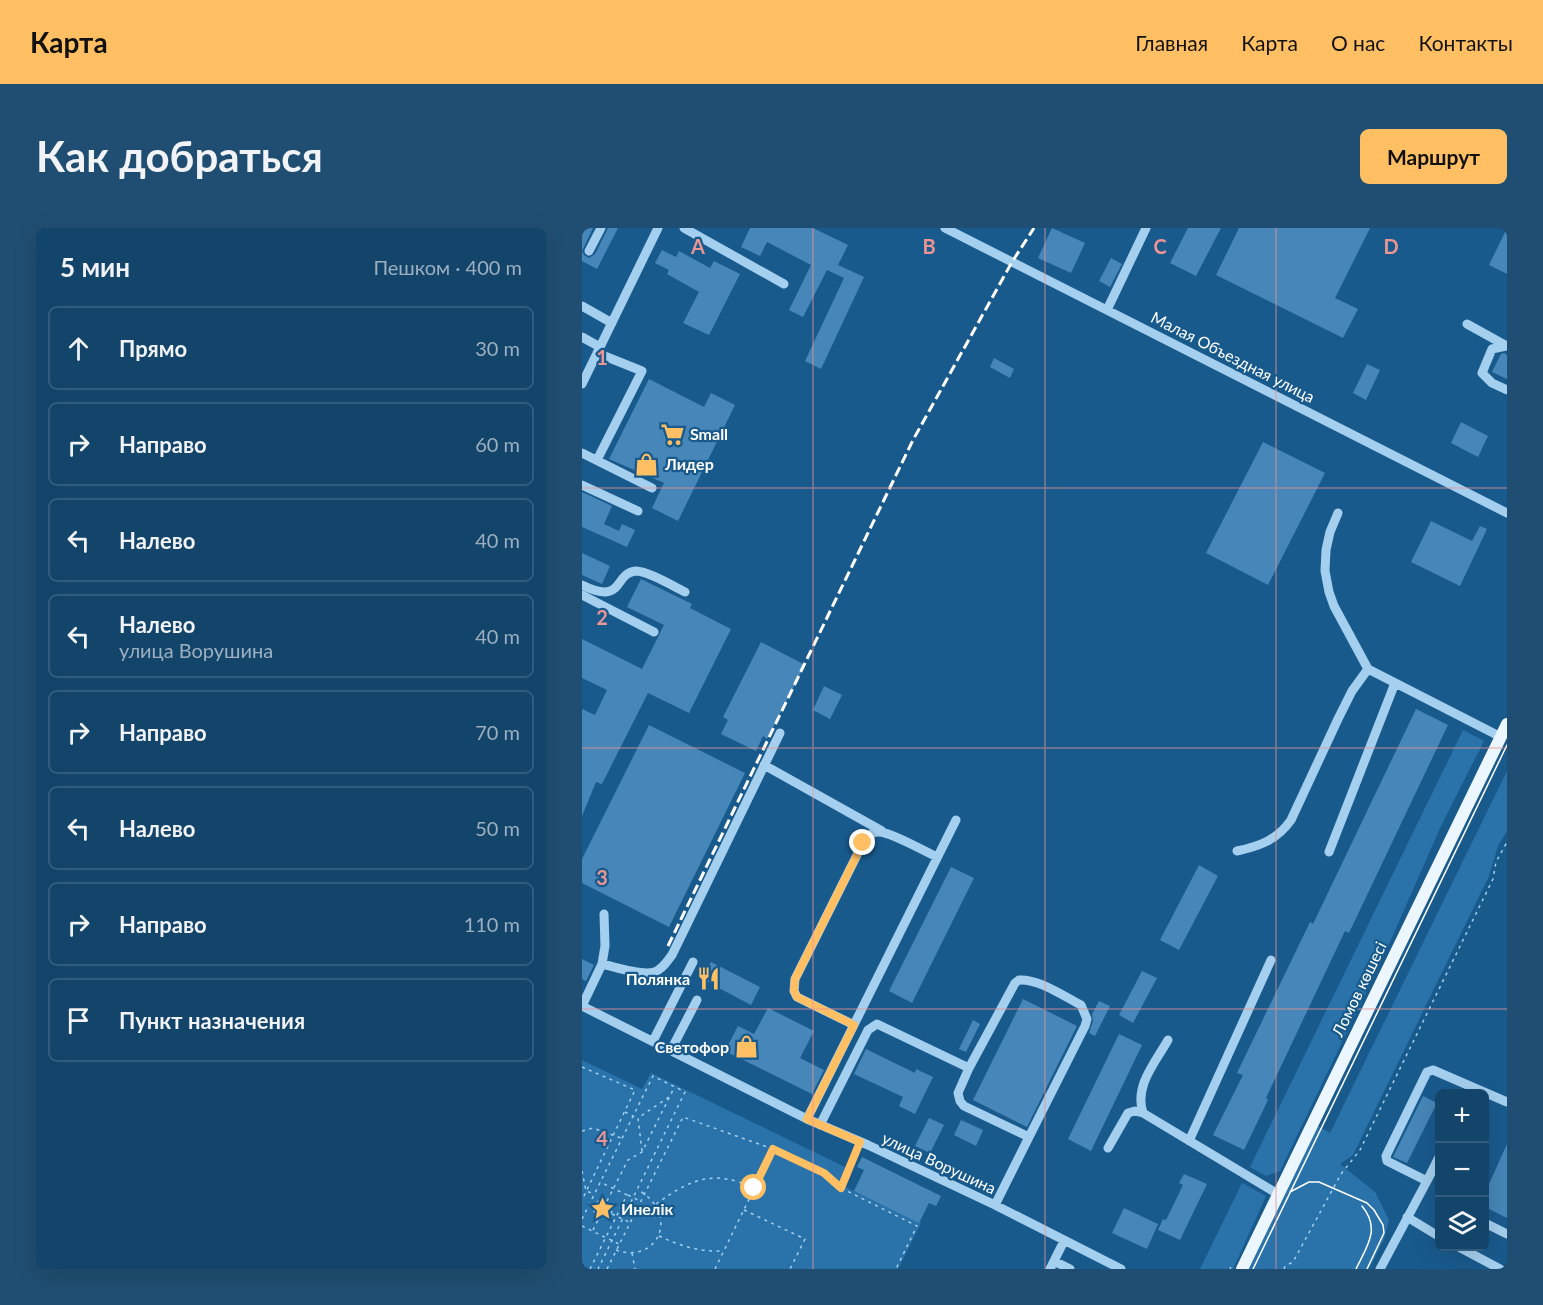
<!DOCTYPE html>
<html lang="ru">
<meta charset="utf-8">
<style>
body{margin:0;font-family:Lato,sans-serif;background:#204e72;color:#f1f3f6}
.controls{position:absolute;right:18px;bottom:18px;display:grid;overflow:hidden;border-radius:9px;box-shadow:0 6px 24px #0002}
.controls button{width:54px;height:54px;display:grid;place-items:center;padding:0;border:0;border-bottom:2px solid #325c7e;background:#13446a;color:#f1f3f6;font:30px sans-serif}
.stop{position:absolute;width:18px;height:18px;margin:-14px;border:4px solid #ffbf62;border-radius:50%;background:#fff}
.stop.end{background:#ffbf62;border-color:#fff;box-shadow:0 2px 6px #0008}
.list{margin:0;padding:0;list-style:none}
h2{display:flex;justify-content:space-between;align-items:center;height:78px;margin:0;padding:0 24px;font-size:26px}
h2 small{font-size:20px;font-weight:400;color:#9db0c1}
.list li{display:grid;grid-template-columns:39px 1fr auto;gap:18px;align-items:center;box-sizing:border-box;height:84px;margin:0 12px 12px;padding:0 12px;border:2px solid #325c7e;border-radius:9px}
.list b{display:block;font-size:22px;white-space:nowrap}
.list p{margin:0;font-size:20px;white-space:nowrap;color:#9db0c1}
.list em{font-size:20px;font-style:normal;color:#9db0c1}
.icon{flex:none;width:33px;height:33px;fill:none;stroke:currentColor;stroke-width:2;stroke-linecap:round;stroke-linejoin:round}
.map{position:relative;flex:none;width:925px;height:1041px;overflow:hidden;border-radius:9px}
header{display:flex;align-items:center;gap:36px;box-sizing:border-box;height:84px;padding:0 30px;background:#ffbf62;color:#111}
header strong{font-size:28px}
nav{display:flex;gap:33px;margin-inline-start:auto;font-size:21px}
.intro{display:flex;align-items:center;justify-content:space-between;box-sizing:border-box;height:144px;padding:0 36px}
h1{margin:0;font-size:42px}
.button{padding:15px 27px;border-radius:9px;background:#ffbf62;color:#111;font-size:21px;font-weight:700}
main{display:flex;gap:36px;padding:0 36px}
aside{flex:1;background:#13446a;border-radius:9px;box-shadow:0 6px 24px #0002}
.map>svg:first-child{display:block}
.green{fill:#2973aa}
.building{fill:#4686b8}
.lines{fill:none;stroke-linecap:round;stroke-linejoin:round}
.path{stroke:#a5cfee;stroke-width:1.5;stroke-dasharray:3 4.5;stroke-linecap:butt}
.minor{stroke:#a5cfee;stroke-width:9}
.major{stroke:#ecf6ff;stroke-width:12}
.tram{stroke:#fff;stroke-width:1.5}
.rail{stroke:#fff;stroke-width:3;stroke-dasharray:10 4.5;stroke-linecap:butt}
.route{stroke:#ffbf62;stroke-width:8}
.grid{fill:none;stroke:#ea9494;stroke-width:1.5;stroke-opacity:0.55}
.labels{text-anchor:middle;stroke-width:4.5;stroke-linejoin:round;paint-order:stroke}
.street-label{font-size:16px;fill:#fff;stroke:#195a8d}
.poi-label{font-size:16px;font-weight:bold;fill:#fff;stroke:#195a8d;text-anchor:start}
.grid-label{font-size:20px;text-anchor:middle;font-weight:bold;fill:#ea9494;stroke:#195a8d;stroke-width:4.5;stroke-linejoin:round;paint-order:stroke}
</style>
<header>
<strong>Карта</strong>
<nav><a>Главная</a><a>Карта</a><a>О нас</a><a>Контакты</a></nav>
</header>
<div class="intro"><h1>Как добраться</h1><a class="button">Маршрут</a></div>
<main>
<aside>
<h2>5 мин<small>Пешком · 400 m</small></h2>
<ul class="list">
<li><svg class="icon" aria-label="ahead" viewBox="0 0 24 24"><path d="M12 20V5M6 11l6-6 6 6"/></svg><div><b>Прямо</b></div><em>30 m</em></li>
<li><svg class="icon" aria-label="right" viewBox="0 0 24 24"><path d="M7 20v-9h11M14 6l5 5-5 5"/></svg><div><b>Направо</b></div><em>60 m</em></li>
<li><svg class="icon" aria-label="left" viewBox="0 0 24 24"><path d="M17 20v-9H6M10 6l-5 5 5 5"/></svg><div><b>Налево</b></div><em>40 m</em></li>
<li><svg class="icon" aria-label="left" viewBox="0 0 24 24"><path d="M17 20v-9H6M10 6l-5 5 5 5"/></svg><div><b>Налево</b><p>улица Ворушина</p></div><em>40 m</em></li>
<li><svg class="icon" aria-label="right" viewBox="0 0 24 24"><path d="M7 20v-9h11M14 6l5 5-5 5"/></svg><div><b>Направо</b></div><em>70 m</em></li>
<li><svg class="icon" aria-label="left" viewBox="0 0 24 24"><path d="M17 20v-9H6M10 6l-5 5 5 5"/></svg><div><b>Налево</b></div><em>50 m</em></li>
<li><svg class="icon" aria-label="right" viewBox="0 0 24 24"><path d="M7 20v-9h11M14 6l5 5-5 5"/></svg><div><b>Направо</b></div><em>110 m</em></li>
<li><svg class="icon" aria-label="arrive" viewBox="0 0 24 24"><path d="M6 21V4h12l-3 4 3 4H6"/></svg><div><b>Пункт назначения</b></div></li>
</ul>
</aside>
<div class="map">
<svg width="925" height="1041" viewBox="0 0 925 1041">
<rect width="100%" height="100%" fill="#195a8d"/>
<path class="green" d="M881,502L902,513L859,598L803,725L698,943L684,948L668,939Z
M925,543V603L916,618L907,648L771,927L758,936L793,964L807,992L802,1011L787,1041H666L734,897L748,905Z
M0,832L60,861L69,845L265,940L257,956L339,995L316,1041H0Z
M660,955L684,968L651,1041H618Z"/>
<path class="building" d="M0,0H11L0,23L2,27L7,30L13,26L26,0H36L15,41L0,33Z
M168,0H231L266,17L256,37L282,49L239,141L223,133L262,50L245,42L221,89L207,82L229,37L185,14L178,28L159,19Z
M470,0L503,15L489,45L456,30Z
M606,0H639L614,48L588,35Z
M657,0H788L753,70L776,81L761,110L634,47Z
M925,0V46L907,37Z
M80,22L94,29L97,23L128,40L132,33L158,46L127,107L101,95L117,64L85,46L87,42L73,35Z
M529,30L540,36L528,59L517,53Z
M922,125L925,127V151L910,144L919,126Z
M412,130L432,141L428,150L408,139Z
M785,136L798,142L784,172L771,165Z
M67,151L122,179L129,165L153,177L96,293L70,280L82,255L27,231Z
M879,194L906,208L896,229L869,215Z
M681,214L743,245L686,357L624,325Z
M0,264L30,278L22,296L37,303L40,296L53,302L45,319L0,299Z
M849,293L890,313L898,298L905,301L878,358L829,334Z
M0,325L28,338L20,356L0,347Z
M59,351L110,376L108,380L149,401L107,485L66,465L20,556L14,554L0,588V481L13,487L25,462L0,450V411L60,441L82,397L45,379Z
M179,414L223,437L185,511L181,508L174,523L139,506L146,492L141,489Z
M242,458L260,467L248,491L231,482Z
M834,481L866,497L767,705L763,703L684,870L686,872L662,922L631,907L661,847L655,845L728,694L731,696Z
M67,497L163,545L87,699L0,655V631Z
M617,637L636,648L597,722L578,712Z
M369,639L392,650L330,775L307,763Z
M0,731L12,737L4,753L0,751Z
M129,734L178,759L169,777L120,751Z
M560,743L575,750L551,795L537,787Z
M441,771L495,798L445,899L391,872Z
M517,773L528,778L513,808L507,805L511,793L510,786Z
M186,780L232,803L218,830L242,842L230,866L143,823L156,798L172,806Z
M391,792L398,796L384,824L377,821Z
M537,806L560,817L509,923L486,911Z
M284,821L333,845L334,841L351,849L333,886L317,878L321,869L272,846Z
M841,868L855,875L825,935L811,929Z
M347,890L362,897L348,925L333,918Z
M379,892L401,902L394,918L372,907Z
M925,916V990L903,979V965Z
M280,929L359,968L354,978L347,975L337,995L272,963L282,942L275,939Z
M602,946L625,956L598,1012L576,1002L581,991L584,992L601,957L597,955Z
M542,980L576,996L565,1021L530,1005Z"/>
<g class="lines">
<path class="path" d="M0,839L53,862L0,972
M43,884L55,890
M0,903L11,900L39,910
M60,923L56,890L87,869
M0,943L4,963L12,966
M259,959L275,922
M46,967L58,973
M12 981a9 9 0 1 1 18 0a9 9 0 1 1-18 0Z
M25,973L46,932L60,924L92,860
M74,976C109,951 131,941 172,960
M162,982L223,1011L208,1041
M30,986L47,994
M0,991L71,848L103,864L16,1041
M0,998L37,1016
M11,1002L17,990
M77,1008C98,1018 118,1024 141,1023
M34,1022C77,1037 98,985 56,962
M50,1025L53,1041
M8,1041L45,967L18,954
M25,1041L101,889L191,921L242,945L259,960L335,998L314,1041
M133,1041L191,922
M648,1041L649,1039
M702,1041L703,1038L711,1034L759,946L778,922L911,651L914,634L925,614"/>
<path class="minor" d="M102,0L202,56
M363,0L925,285
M7,23L19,0
M0,78L30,95
M525,82L564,0
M885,96L923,117
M0,109L18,119
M925,118L910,121L900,145L910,155L925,162
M0,156L76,0
M0,225L70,260
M15,232L60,143L15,125
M0,257L56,283
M756,285L748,304L744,322L743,343L747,364L752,378L786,441L919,509
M0,357C43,378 31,345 54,343C66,343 91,358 103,364
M0,367L72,404
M182,537L300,603
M655,623C678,618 695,612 709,592L756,491L770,463L786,441
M747,624L813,455
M20,736C33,739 60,748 72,744C80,742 85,733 90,727L198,505
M437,752C458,751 481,768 499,777L505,791L503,798L447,909L382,878L378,873L376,865L387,840L433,755Z
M0,778L225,891L286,917L413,977L539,1041
M0,778L20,736L23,718L22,686
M272,797L215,769L212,763L213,751L281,615C285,610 288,604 296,604C307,603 342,623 355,629
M71,813L111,734
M89,822L115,772
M561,885C552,858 573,835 586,812
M225,891L374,592
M238,897L286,802L295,796L387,840
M607,913L689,732
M526,920L546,885L553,883L561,885L696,966
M845,953L858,927
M413,977L447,909
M825,989L858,1009
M903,995L925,1006
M875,1018L918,1041
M472,1033L488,1041
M468,1041L482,1013
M798,1041L845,953L805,933L804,928L845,844L851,842L925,874"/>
<path class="major" d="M660,1041L925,496"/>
<path class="tram" d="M708,964L727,954H737L785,975L792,982L801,997L802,1005L785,1041
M671,1041L925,517
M774,1041C785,1018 799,1001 780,978"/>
<path class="rail" d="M86,718L331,212L430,34L452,0"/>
</g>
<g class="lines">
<path class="route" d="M172,960L191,921L242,945L259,960L278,914L225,891L272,797L215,769L212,763L213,751L281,615"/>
</g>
<path class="grid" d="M231,0V1041M463,0V1041M694,0V1041M0,260H925M0,520H925M0,781H925"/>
<defs>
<symbol id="supermarket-bare" viewBox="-9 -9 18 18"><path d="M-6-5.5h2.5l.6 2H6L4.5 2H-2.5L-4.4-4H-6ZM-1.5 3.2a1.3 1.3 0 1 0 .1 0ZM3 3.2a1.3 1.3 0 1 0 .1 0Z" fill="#ffbf62" stroke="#195a8d" stroke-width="2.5" paint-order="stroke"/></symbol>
<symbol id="shop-bare" viewBox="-9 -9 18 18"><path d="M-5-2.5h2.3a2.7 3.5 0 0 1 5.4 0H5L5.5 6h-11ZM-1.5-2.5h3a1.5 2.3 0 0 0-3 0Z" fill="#ffbf62" stroke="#195a8d" stroke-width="2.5" paint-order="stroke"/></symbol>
<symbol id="restaurant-bare" viewBox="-9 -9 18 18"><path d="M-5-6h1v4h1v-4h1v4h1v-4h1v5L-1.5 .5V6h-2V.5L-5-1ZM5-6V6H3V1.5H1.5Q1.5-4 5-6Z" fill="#ffbf62" stroke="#195a8d" stroke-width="2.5" paint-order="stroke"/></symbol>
<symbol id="sight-bare" viewBox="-9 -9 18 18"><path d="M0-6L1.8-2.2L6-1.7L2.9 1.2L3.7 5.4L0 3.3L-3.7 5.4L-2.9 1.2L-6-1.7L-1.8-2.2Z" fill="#ffbf62" stroke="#195a8d" stroke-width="2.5" paint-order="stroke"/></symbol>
</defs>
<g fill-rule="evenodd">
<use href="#supermarket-bare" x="74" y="190" width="33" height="33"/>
<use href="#shop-bare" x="48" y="220" width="33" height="33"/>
<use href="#restaurant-bare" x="110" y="734" width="33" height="33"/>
<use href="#shop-bare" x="148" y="802" width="33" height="33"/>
<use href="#sight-bare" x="4" y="964" width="33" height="33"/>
</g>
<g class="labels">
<g class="street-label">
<text transform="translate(651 129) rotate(27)" y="6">Малая Объездная улица</text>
<text transform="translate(777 761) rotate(-64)" y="6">Ломов көшесі</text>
<text transform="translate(357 935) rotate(25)" y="6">улица Ворушина</text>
</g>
<g class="poi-label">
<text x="108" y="212">Small</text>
<text x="83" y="242">Лидер</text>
<text x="108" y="757" text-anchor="end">Полянка</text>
<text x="147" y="825" text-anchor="end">Светофор</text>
<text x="39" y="987">Инелік</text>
</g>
</g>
<g class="grid-label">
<text x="116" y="26">A</text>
<text x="347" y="26">B</text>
<text x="578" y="26">C</text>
<text x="809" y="26">D</text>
<text x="20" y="137">1</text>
<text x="20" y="397">2</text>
<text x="20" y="657">3</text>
<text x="20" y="918">4</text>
</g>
</svg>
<div class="controls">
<button>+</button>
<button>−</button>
<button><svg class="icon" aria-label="layers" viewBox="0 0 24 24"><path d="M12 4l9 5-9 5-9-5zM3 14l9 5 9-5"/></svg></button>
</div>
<div class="stop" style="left:172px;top:960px"></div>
<div class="stop end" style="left:281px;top:615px"></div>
</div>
</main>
